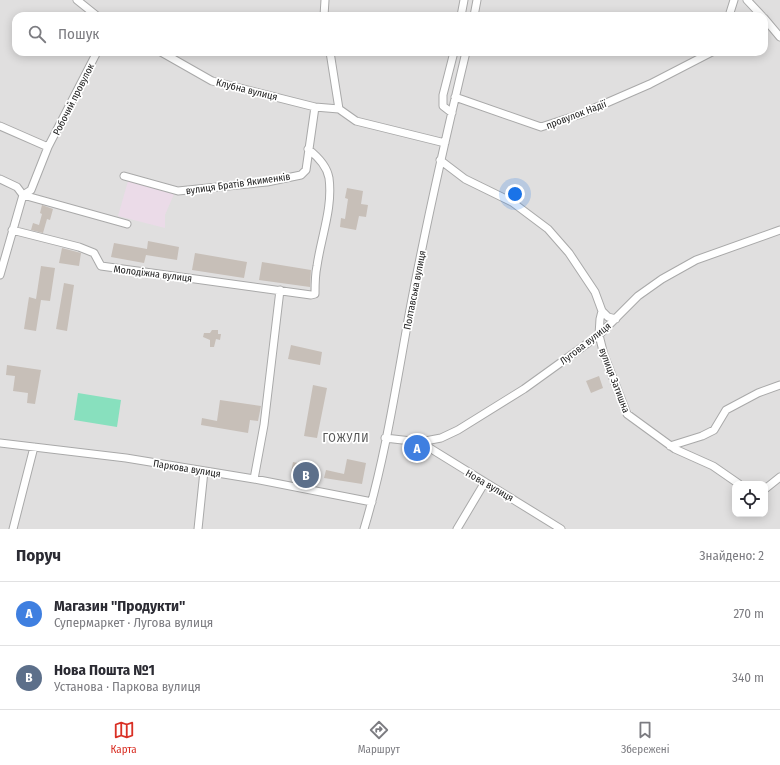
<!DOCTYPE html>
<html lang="uk">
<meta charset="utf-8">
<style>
body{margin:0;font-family:"Fira Sans Condensed",sans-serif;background:#f2f2f3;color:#2b2b33}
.controls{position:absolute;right:12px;bottom:12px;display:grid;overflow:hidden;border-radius:8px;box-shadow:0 2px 10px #0003}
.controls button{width:36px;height:36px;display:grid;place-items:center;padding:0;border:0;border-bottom:1px solid #e1e1e2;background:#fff;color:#2b2b33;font:20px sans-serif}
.you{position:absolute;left:515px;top:194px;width:14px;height:14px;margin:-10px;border:3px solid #fff;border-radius:50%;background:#1a73e8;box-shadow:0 0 0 6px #1a73e833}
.badge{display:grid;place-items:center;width:26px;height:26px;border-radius:50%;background:#d93025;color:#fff;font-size:13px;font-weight:700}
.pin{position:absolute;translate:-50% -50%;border:2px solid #fff;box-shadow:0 1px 4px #0006}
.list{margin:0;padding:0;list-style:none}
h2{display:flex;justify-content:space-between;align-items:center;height:52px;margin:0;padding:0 16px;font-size:17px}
h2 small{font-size:13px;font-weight:400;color:#7c7c81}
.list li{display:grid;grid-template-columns:26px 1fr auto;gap:12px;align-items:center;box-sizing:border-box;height:64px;padding:0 16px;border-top:1px solid #e1e1e2}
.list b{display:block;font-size:15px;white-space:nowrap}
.list p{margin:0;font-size:13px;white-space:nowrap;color:#7c7c81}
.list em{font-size:13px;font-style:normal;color:#7c7c81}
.icon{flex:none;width:22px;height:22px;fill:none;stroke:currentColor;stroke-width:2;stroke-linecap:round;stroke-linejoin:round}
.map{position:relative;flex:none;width:780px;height:529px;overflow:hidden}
.search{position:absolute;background:#fff;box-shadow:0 2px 10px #0003;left:12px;right:12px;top:12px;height:44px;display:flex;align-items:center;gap:10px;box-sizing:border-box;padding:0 14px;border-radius:12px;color:#7c7c81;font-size:15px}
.sheet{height:180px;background:#fff}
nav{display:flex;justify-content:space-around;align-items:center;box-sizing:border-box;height:56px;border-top:1px solid #e1e1e2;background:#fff;font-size:11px;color:#7c7c81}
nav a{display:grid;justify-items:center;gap:2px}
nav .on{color:#d93025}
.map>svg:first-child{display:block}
.residential{fill:#e0dfdf;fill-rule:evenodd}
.industrial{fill:#ebdbe8}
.pitch{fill:#88e0be}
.building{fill:#c7bfb8}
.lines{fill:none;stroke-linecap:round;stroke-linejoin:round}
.minor-casing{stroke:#a9a9a9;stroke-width:9}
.minor{stroke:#fff;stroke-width:7}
.labels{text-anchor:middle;stroke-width:3.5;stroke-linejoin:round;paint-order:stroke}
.street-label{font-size:10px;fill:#222;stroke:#fff}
.quarter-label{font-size:12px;letter-spacing:1px;fill:#555;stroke:#fff}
</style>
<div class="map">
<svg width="780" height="529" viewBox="0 0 780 529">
<rect width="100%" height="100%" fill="#f2efe9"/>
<path class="residential" d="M0,0H780V529H0ZM16,16H764V52H16ZM735,484H765V514H735Z"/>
<path class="industrial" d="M128,181L174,194L165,215V228L118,216Z"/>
<path class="pitch" d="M78,393L121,400L117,427L74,420Z"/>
<path class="building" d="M347,188L363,191L361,204L368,205L366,217L359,216L356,230L340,227L341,218L345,219L348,199L345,198Z
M42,205L53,209L50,220L47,219L43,233L31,230L33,223L39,225L42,214L40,213Z
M148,241L179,247L177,260L146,255L144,263L111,257L114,243L147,249Z
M62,248L81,253L79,266L59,263Z
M195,253L247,262L244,278L192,270Z
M262,262L311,270L310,287L259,280Z
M41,266L55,268L50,301L41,300L36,331L24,329L29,297L36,299Z
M64,283L74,285L67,331L56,329Z
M212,330H218V334H221L220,340L216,339L214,347H210V340L203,337L204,333H210Z
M291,345L322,352L320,365L288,359Z
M7,365L41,370L35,404L27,403L28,393L13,391L15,376L6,375Z
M599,376L603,388L591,393L586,381Z
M313,385L327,388L317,438L304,436Z
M220,400L261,406L258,421L250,420L248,433L201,425L202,418L217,421Z
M347,459L366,463L362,484L324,478L326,470L344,474Z
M293,462L312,466L309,477L291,473Z"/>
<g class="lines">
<defs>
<path id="minor" d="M77,0L97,16
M747,0L762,16
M324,16L325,0
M461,16L464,0
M474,16L477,0
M729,16L734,0
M764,18L780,37
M161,52L212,81L315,107L339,109L356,121L445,143
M330,52L339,109
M455,97L541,127L581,114L650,84L712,52
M452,113L443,106V95L454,52
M0,126L48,147L31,190L23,195
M48,147L97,52
M440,160L465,179L512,202L548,229L569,253L595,292L602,311L608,317L616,319
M124,176L178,191L267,182L301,175L306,170L315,107
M0,179L17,187L23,195
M23,195L127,224
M12,230L79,247L94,253L101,266L311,295L315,294C315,285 315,275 317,266C321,237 333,208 329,178C327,166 317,156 308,149
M0,275L23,195
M602,311L600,319L599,335L604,355L627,414L675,449L713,466L739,484
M385,438L420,442L441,438L458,430L524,389L599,335L638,296L662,279L696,260L780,230
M420,442L561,529
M0,443L126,458L254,479L372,502
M670,446L702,436L714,430L726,410L758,393L780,385
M254,479L264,425L280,290
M765,489L780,477
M13,529L34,447
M198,529L204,471
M364,529C386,456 397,379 411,304C427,219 446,136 466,52
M457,529L485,482"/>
</defs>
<use href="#minor" class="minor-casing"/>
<use href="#minor" class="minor"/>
</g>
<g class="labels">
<g class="street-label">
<text transform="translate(247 89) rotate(14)" y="4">Клубна вулиця</text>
<text transform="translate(73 99) rotate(-63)" y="4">Робочий провулок</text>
<text transform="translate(576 114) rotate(-21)" y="4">провулок Надії</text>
<text transform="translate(238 183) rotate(-8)" y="4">вулиця Братів Якименків</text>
<text transform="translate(153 273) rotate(7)" y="4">Молодіжна вулиця</text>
<text transform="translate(414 290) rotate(-79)" y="4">Полтавська вулиця</text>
<text transform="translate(585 343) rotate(-38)" y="4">Лугова вулиця</text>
<text transform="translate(615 380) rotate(69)" y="4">вулиця Затишна</text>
<text transform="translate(187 468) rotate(9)" y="4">Паркова вулиця</text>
<text transform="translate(490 485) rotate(30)" y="4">Нова вулиця</text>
</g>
<g class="quarter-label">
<text x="346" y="442">ГОЖУЛИ</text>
</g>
</g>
</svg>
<div class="controls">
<button><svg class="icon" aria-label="locate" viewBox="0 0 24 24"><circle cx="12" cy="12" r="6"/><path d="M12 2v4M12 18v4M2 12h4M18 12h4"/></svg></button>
</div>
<div class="you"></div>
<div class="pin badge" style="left:417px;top:448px;background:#3f7fe0">A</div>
<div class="pin badge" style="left:306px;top:475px;background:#5c6f8a">B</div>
<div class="search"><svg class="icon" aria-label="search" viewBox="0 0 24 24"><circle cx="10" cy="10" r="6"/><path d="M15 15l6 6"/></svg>Пошук</div>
</div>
<section class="sheet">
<h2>Поруч<small>Знайдено: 2</small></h2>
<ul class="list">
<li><span class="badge" style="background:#3f7fe0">A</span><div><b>Магазин &quot;Продукти&quot;</b><p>Супермаркет · Лугова вулиця</p></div><em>270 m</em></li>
<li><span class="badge" style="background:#5c6f8a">B</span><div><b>Нова Пошта №1</b><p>Установа · Паркова вулиця</p></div><em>340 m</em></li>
</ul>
</section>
<nav>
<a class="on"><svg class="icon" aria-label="map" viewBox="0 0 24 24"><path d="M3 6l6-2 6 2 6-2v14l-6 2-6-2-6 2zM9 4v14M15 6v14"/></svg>Карта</a>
<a><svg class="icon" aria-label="directions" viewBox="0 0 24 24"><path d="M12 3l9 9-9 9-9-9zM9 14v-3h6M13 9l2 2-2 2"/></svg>Маршрут</a>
<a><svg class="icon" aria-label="saved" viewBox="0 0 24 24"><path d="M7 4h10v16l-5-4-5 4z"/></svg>Збережені</a>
</nav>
